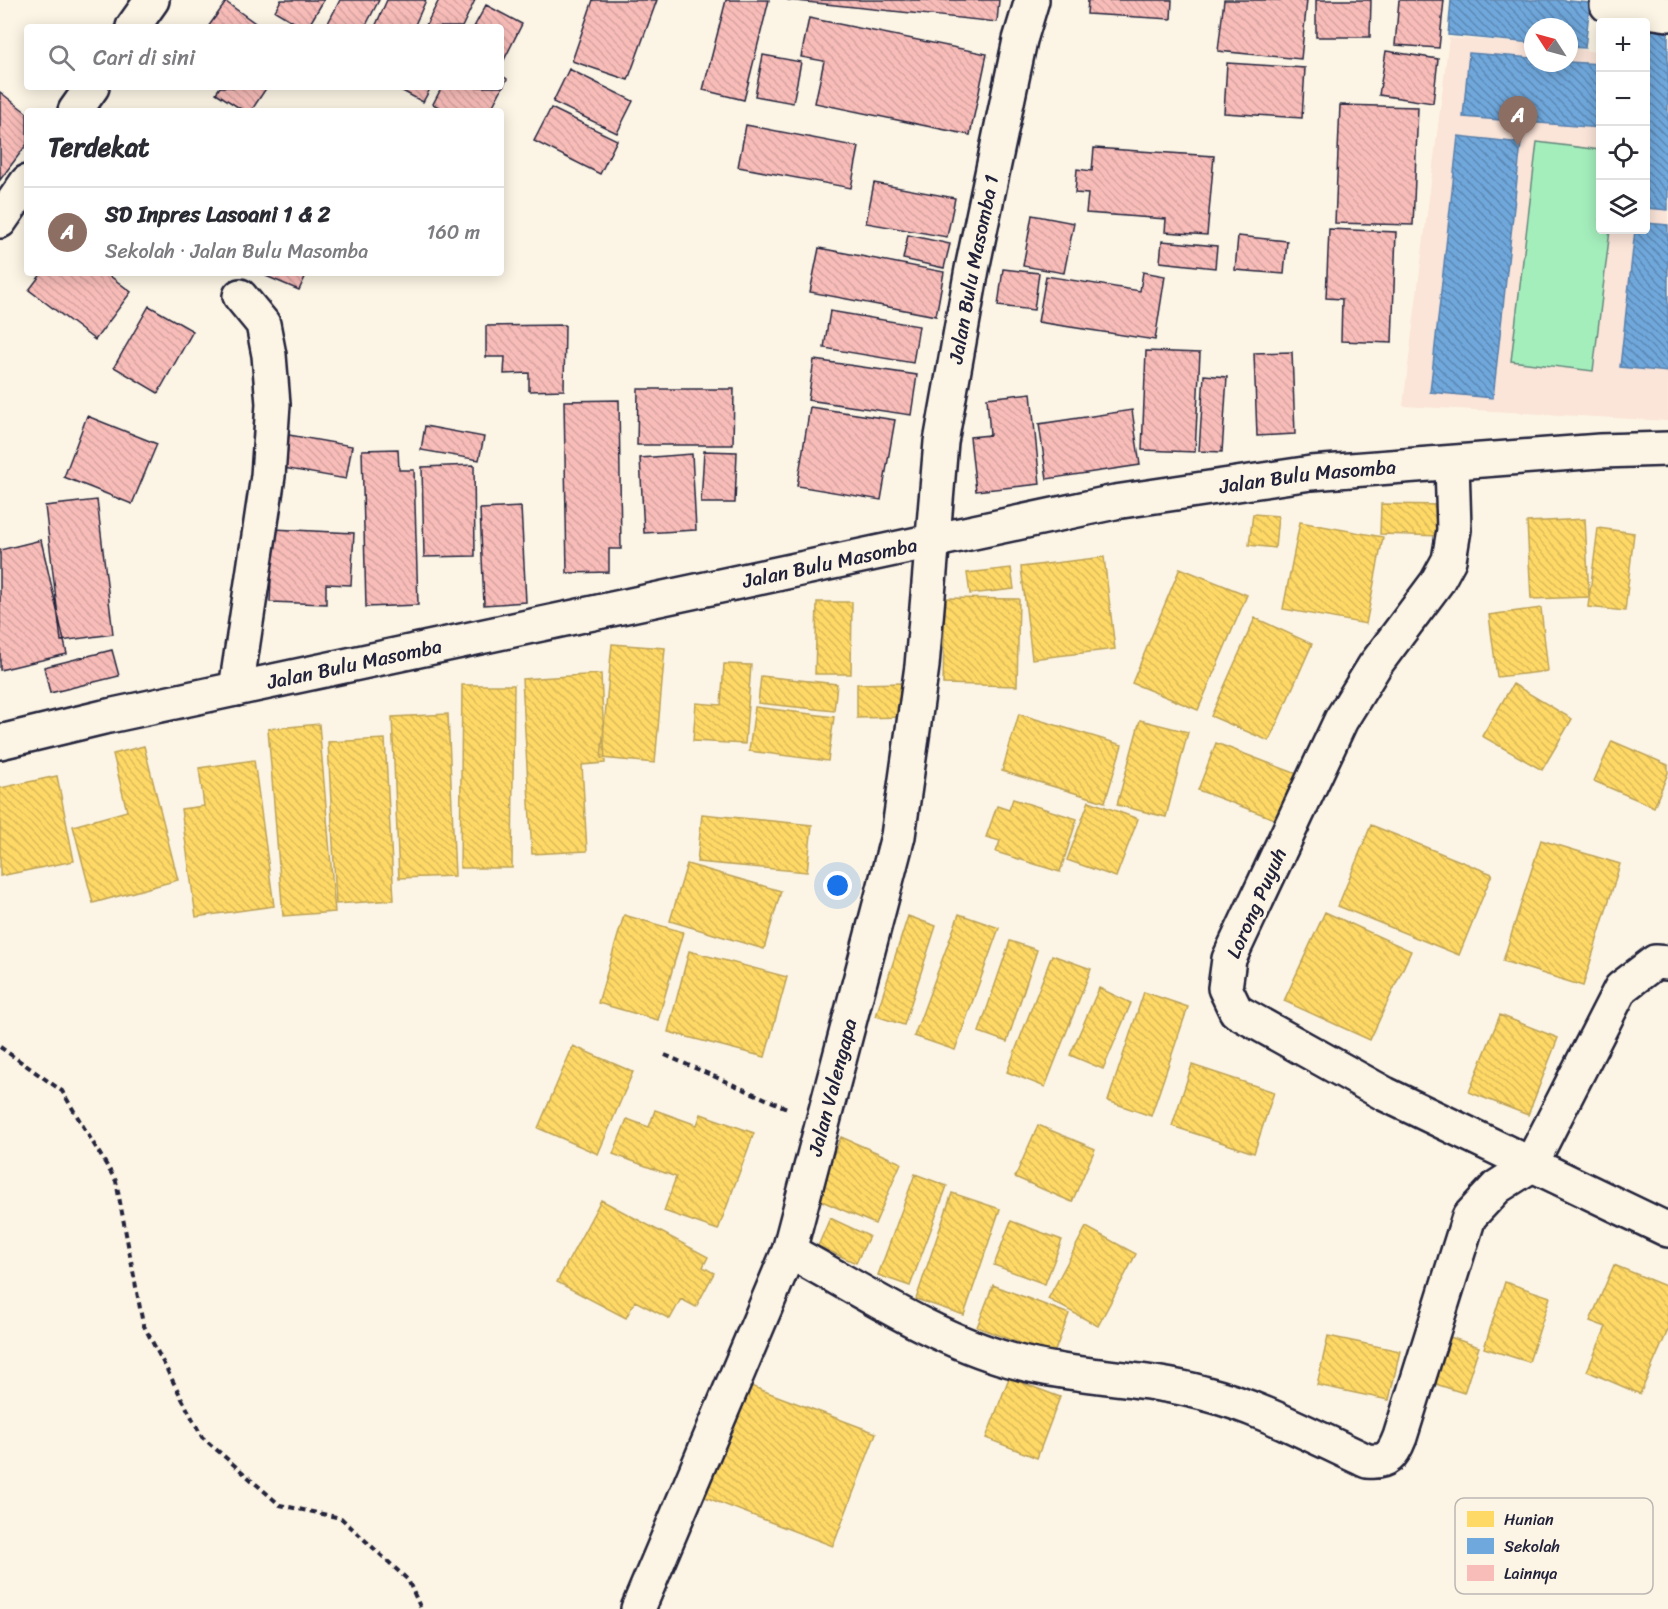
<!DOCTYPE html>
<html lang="id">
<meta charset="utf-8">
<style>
body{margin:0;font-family:Sriracha,sans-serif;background:#f7f7f7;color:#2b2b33}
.controls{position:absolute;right:18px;top:18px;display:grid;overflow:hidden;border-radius:6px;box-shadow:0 3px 15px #0003}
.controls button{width:54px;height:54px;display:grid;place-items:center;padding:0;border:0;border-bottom:2px solid #e1e1e2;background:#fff;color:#2b2b33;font:30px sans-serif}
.compass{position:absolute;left:1524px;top:18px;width:54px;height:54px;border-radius:50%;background:#fff;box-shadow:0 3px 15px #0003;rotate:306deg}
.you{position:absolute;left:838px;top:886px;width:21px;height:21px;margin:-15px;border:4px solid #fff;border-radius:50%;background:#1a73e8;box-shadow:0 0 0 9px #1a73e833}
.badge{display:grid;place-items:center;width:39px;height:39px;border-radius:50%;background:#22223b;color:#fff;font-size:20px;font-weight:700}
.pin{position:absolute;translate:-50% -50px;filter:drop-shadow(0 2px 3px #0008)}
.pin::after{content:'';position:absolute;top:32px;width:21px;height:18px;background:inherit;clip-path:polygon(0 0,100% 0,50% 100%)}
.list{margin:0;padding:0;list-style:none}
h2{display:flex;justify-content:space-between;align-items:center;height:78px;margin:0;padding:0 24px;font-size:26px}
h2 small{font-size:20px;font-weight:400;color:#7c7c81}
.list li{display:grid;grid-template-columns:39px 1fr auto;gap:18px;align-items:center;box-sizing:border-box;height:90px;padding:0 24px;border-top:2px solid #e1e1e2}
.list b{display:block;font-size:22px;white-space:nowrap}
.list p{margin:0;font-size:20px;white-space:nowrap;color:#7c7c81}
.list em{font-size:20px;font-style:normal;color:#7c7c81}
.icon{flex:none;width:33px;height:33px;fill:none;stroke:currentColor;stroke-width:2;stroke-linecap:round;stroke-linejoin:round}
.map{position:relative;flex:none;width:1668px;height:1609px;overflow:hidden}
.search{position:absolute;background:#fff;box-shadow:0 3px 15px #0003;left:24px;top:24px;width:480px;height:66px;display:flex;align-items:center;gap:15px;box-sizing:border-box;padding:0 21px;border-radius:6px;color:#7c7c81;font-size:22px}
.panel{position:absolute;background:#fff;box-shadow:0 3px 15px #0003;left:24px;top:108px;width:480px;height:168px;border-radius:6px}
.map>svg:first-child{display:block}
.built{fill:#fbe4d8}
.grass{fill:#a4eebc;stroke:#63887c;stroke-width:1.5}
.homes{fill:url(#homes-back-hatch);stroke:#bda259;stroke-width:1.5}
.schools{fill:url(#schools-back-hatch);stroke:#5880ac;stroke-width:1.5}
.building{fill:url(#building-back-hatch);stroke:#22223b;stroke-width:1.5}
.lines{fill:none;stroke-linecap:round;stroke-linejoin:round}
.street-casing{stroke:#22223b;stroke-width:38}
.secondary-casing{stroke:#22223b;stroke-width:38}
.path{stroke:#22223b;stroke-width:4;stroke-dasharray:6 4.5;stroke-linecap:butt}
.street{stroke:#fcf5e5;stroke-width:33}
.secondary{stroke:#fcf5e5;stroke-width:33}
.labels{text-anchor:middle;stroke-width:6;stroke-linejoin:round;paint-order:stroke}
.street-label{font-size:20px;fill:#22223b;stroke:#fcf5e5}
.key{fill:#fcf5e5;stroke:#bbb6b2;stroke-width:1.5}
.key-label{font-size:16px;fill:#22223b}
</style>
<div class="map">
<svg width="1668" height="1609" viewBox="0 0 1668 1609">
<defs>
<pattern id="homes-back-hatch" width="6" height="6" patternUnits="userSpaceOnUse" patternTransform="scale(1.5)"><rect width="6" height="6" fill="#ffd966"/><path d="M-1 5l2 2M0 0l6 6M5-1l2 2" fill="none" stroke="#daba59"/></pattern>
<pattern id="schools-back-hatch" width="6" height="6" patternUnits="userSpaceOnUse" patternTransform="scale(1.5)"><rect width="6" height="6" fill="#6fa8dc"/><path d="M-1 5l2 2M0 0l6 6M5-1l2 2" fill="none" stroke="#5b88b4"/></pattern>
<pattern id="building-back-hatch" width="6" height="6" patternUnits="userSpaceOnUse" patternTransform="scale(1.5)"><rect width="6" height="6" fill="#f9bdb9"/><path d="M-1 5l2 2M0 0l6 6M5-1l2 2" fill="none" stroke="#d5a2a0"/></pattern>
</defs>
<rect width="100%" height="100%" fill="#fcf5e5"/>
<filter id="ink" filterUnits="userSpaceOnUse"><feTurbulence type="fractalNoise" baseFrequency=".0167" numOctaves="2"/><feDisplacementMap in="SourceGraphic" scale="12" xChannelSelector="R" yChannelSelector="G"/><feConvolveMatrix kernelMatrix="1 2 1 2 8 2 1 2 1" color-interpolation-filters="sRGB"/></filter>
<g filter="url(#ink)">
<path class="built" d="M1668,20V421L1403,406L1449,38L1533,43V63H1569V47L1600,53V230H1646V22Z"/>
<path class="grass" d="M1537,142L1600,150V230H1610L1593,371L1511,361Z"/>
<path class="homes" d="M1381,504L1444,505L1442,536L1380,534Z
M1253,514L1278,516L1275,548L1249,545Z
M1585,519L1589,597L1531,599L1527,522Z
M1300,522L1383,537L1366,624L1283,609Z
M1598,528L1634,533L1625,611L1588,607Z
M1104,557L1115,649L1032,659L1021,567Z
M1011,568L1014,589L970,594L967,573Z
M1180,568L1247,595L1198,710L1132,683Z
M945,598L1019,599L1017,686L943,684Z
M817,602H852L851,674H815Z
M1541,608L1548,671L1497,677L1489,615Z
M1255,618L1312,644L1269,741L1211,716Z
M612,644L665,648L655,763L601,758Z
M724,664L751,665L745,744L693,741L696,703L721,705Z
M601,674L605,763L582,765L587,851L532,854L522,679Z
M761,676L837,684L834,711L758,703Z
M902,683L903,717L857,718V684Z
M1513,684L1572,719L1542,770L1482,736Z
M462,685H514L512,868H460Z
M755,707L834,717L828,761L749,751Z
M448,714L455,876L399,878L392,717Z
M1019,714L1122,745L1105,802L1002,771Z
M1140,720L1188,732L1166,817L1117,805Z
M319,724L335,912L283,916L268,729Z
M385,739L394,900L336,904L328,742Z
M1612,741L1668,765V773L1654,807L1594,781Z
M1216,743L1297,774L1280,821L1198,790Z
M144,746L178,880L93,903L73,826L127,811L113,754Z
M254,760L274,906L196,917L181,809L204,806L199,768Z
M57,776L74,861L0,876V788Z
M1013,799L1077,819L1060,872L996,852L1000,841L986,837L997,806L1009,810Z
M1089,801L1138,819L1116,877L1067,860Z
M702,814L812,825L807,872L697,862Z
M1371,825L1492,874L1459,955L1338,906Z
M1541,840L1620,864L1583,986L1503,961Z
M687,864L781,891L764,949L670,921Z
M1325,912L1411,951L1370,1040L1284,1001Z
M959,914L999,928L955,1050L914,1036Z
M624,915L683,932L658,1020L598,1003Z
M908,916L936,926L904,1025L876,1016Z
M1010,941L1037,950L1007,1042L979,1032Z
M689,951L787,977L765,1057L668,1032Z
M1052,955L1091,969L1045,1087L1007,1072Z
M1099,988L1131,1003L1103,1069L1070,1055Z
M1144,992L1188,1007L1151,1116L1108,1101Z
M1500,1015L1558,1038L1528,1115L1469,1092Z
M573,1046L633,1072L598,1154L538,1128Z
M1192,1065L1274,1092L1254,1153L1172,1126Z
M655,1110L697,1125L701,1114L754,1133L718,1230L664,1211L676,1177L613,1154L627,1119L649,1127Z
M1038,1125L1095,1149L1072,1202L1015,1177Z
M841,1137L901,1163L875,1224L815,1198Z
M915,1174L947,1186L910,1286L878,1275Z
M952,1193L1000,1209L964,1315L916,1299Z
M601,1200L708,1257L703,1267L714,1273L696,1307L681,1299L670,1319L635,1301L626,1318L557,1282Z
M830,1218L869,1236L856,1263L818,1246Z
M1011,1221L1062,1240L1045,1284L994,1265Z
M1086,1227L1136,1254L1098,1326L1048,1299Z
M1614,1265L1668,1287V1330L1640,1394L1587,1371L1606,1327L1590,1321Z
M1505,1282L1550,1297L1529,1362L1484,1348Z
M993,1285L1069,1314L1053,1356L977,1327Z
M1441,1334L1479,1347L1464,1393L1426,1381Z
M1328,1336L1400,1351L1389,1400L1317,1385Z
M1009,1378L1060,1397L1037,1458L986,1438Z
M748,1385L876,1433L833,1546L705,1497Z"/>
<path class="schools" d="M1451,0H1560L1590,3L1585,48L1569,47V27H1533V43L1448,35Z
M1650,24L1668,25V210L1646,208V73Z
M1469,53L1533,58V63L1569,62L1600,64V128L1463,117Z
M1458,136L1521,143L1493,398L1430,392Z
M1646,223L1668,225V372L1620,367L1635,230H1646Z"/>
<path class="building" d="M281,0H324L308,27H302L275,11Z
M340,0H379L365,27H326Z
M387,0H426L414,27H375Z
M439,0H475L462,27H425Z
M593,0H657L628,80L572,61Z
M726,0H769L744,100L703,90Z
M787,0H999L997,22Z
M1088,0H1172L1171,19L1087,14Z
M1224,0H1307L1301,59L1218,51Z
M1316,0H1371L1370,37H1316Z
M1399,0H1444L1439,48L1395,45Z
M226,2L255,23L252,27H208Z
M486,5L522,24L501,66V27H474Z
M809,18L987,54L970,135L815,103L824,61L801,57Z
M1386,51L1438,59L1433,103L1379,95Z
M763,55L801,62L793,103L755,96Z
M1227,63L1305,68L1302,118L1224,113Z
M569,69L633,101L617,133L553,102Z
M501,75L507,79L490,111H445L433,104L442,87H501Z
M220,87H267L251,111H244L216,93Z
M395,87H431L423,102Z
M0,92L27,113V144L0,180Z
M1340,105L1418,107L1413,225L1335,223Z
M551,108L617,140L600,174L534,141Z
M746,125L859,147L851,188L738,167Z
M1094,148L1214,156L1207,235L1165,232L1166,219L1086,213L1088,194L1075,193L1077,169L1092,171Z
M874,183L955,198L947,237L866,223Z
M1032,215L1074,223L1064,273L1023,266Z
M1329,229L1396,232L1392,343L1341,341L1342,299L1326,298Z
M908,235L950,244L944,268L903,259Z
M1238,236L1287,241L1284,274L1235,270Z
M1162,241L1217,246L1215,268L1160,262Z
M819,248L944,272L936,316L810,292Z
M1003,269L1039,273L1034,310L998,306Z
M1143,272L1165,276L1155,340L1038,322L1046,276L1140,291Z
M42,273H106L131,292L95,340L29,290Z
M267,273H307L299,290L266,276Z
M149,306L193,331L158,393L114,367Z
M830,311L919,326L913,363L824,348Z
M565,325L564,390L529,391V373L504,374L505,357H486V326Z
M1146,351L1200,353L1195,452L1142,450Z
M1292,352L1295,434L1257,436L1254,353Z
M814,360L917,375L911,415L808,400Z
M1204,375L1227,377L1222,452L1199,451Z
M638,389H734L733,445H637Z
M1031,393L1040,484L976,491L970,437L990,435L987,398Z
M619,400L621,549H609V572L567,573L564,401Z
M810,407L895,420L881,500L797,486Z
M1132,410L1140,465L1047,479L1039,424Z
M87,416L157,444L132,504L64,477Z
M425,426L484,437L479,460L421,450Z
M289,435L352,446L346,479L283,468Z
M398,449L399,470H414L418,605L366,607L362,450Z
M704,451L737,452L735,503H701Z
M692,454L696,530L644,533L640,458Z
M474,465L475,556L424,557L422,467Z
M97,500L113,634L61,641L45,506Z
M521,507L526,602L484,605L480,509Z
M273,529L354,533L351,585L326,584V604L270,602Z
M41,540L67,654L0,670V550Z
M112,650L119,676L50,693L44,667Z"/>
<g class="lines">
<defs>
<g id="street">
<path d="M1607,5L1668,14"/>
<path d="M133,27L152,0"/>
<path d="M75,111L92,87"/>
<path d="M0,221L27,182"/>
<path d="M1452,463L1454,530L1449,560L1437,582L1375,665L1341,720L1229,959L1225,988L1236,1011L1385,1094L1668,1230"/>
<path d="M236,689L268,476L273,404L269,355L263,324L240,296"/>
<path d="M789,1251C858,1288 934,1339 1010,1360C1073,1378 1140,1376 1203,1393C1260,1407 1314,1437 1367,1461C1388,1463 1393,1455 1400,1437L1469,1217L1497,1187L1530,1166L1621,988L1655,962L1668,963"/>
<path id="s1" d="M638,1609L789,1251L898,836L922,666L941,442L972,269L1020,40L1032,0"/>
</g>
<g id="secondary">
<path id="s2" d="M0,742L104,717L1115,502L1311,473L1600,451L1668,449"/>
</g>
</defs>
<use href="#street" class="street-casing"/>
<use href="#secondary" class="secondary-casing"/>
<path class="path" d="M0,1047L62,1091L116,1181L143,1324L202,1437L280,1505L341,1518L408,1580L421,1609
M665,1055L789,1109"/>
<use href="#street" class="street"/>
<use href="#secondary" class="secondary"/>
</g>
</g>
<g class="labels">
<g class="street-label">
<text dy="7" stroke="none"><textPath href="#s1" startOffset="1390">Jalan Bulu Masomba 1</textPath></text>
<text dy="7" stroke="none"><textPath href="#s2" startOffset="1335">Jalan Bulu Masomba</textPath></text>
<text dy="7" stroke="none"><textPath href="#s2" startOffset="849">Jalan Bulu Masomba</textPath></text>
<text dy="7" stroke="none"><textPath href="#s2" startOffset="363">Jalan Bulu Masomba</textPath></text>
<text transform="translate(1256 903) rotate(-66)" y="7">Lorong Puyuh</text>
<text dy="7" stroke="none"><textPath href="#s1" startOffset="558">Jalan Valengapa</textPath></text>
</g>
</g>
<rect x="1455" y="1498" width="198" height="96" rx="9" class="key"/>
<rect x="1467" y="1511" width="27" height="16" fill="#ffd966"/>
<rect x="1467" y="1538" width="27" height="16" fill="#6fa8dc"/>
<rect x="1467" y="1565" width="27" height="16" fill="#f9bdb9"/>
<g class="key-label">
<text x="1504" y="1525">Hunian</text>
<text x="1504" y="1552">Sekolah</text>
<text x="1504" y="1579">Lainnya</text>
</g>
</svg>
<div class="controls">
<button>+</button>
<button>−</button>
<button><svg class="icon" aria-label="locate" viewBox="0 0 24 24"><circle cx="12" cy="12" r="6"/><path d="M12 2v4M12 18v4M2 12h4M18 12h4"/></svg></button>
<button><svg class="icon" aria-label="layers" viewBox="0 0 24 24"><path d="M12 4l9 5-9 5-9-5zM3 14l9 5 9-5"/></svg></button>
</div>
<svg class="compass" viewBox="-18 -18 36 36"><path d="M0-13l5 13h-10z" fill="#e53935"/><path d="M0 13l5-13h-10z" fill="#7c7c81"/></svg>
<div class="you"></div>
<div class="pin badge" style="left:1518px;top:146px;background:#8d6e63">A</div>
<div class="search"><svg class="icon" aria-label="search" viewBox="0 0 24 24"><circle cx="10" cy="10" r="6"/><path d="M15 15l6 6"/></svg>Cari di sini</div>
<section class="panel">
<h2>Terdekat<small></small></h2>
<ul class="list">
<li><span class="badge" style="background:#8d6e63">A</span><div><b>SD Inpres Lasoani 1 &amp; 2</b><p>Sekolah · Jalan Bulu Masomba</p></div><em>160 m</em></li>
</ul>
</section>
</div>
